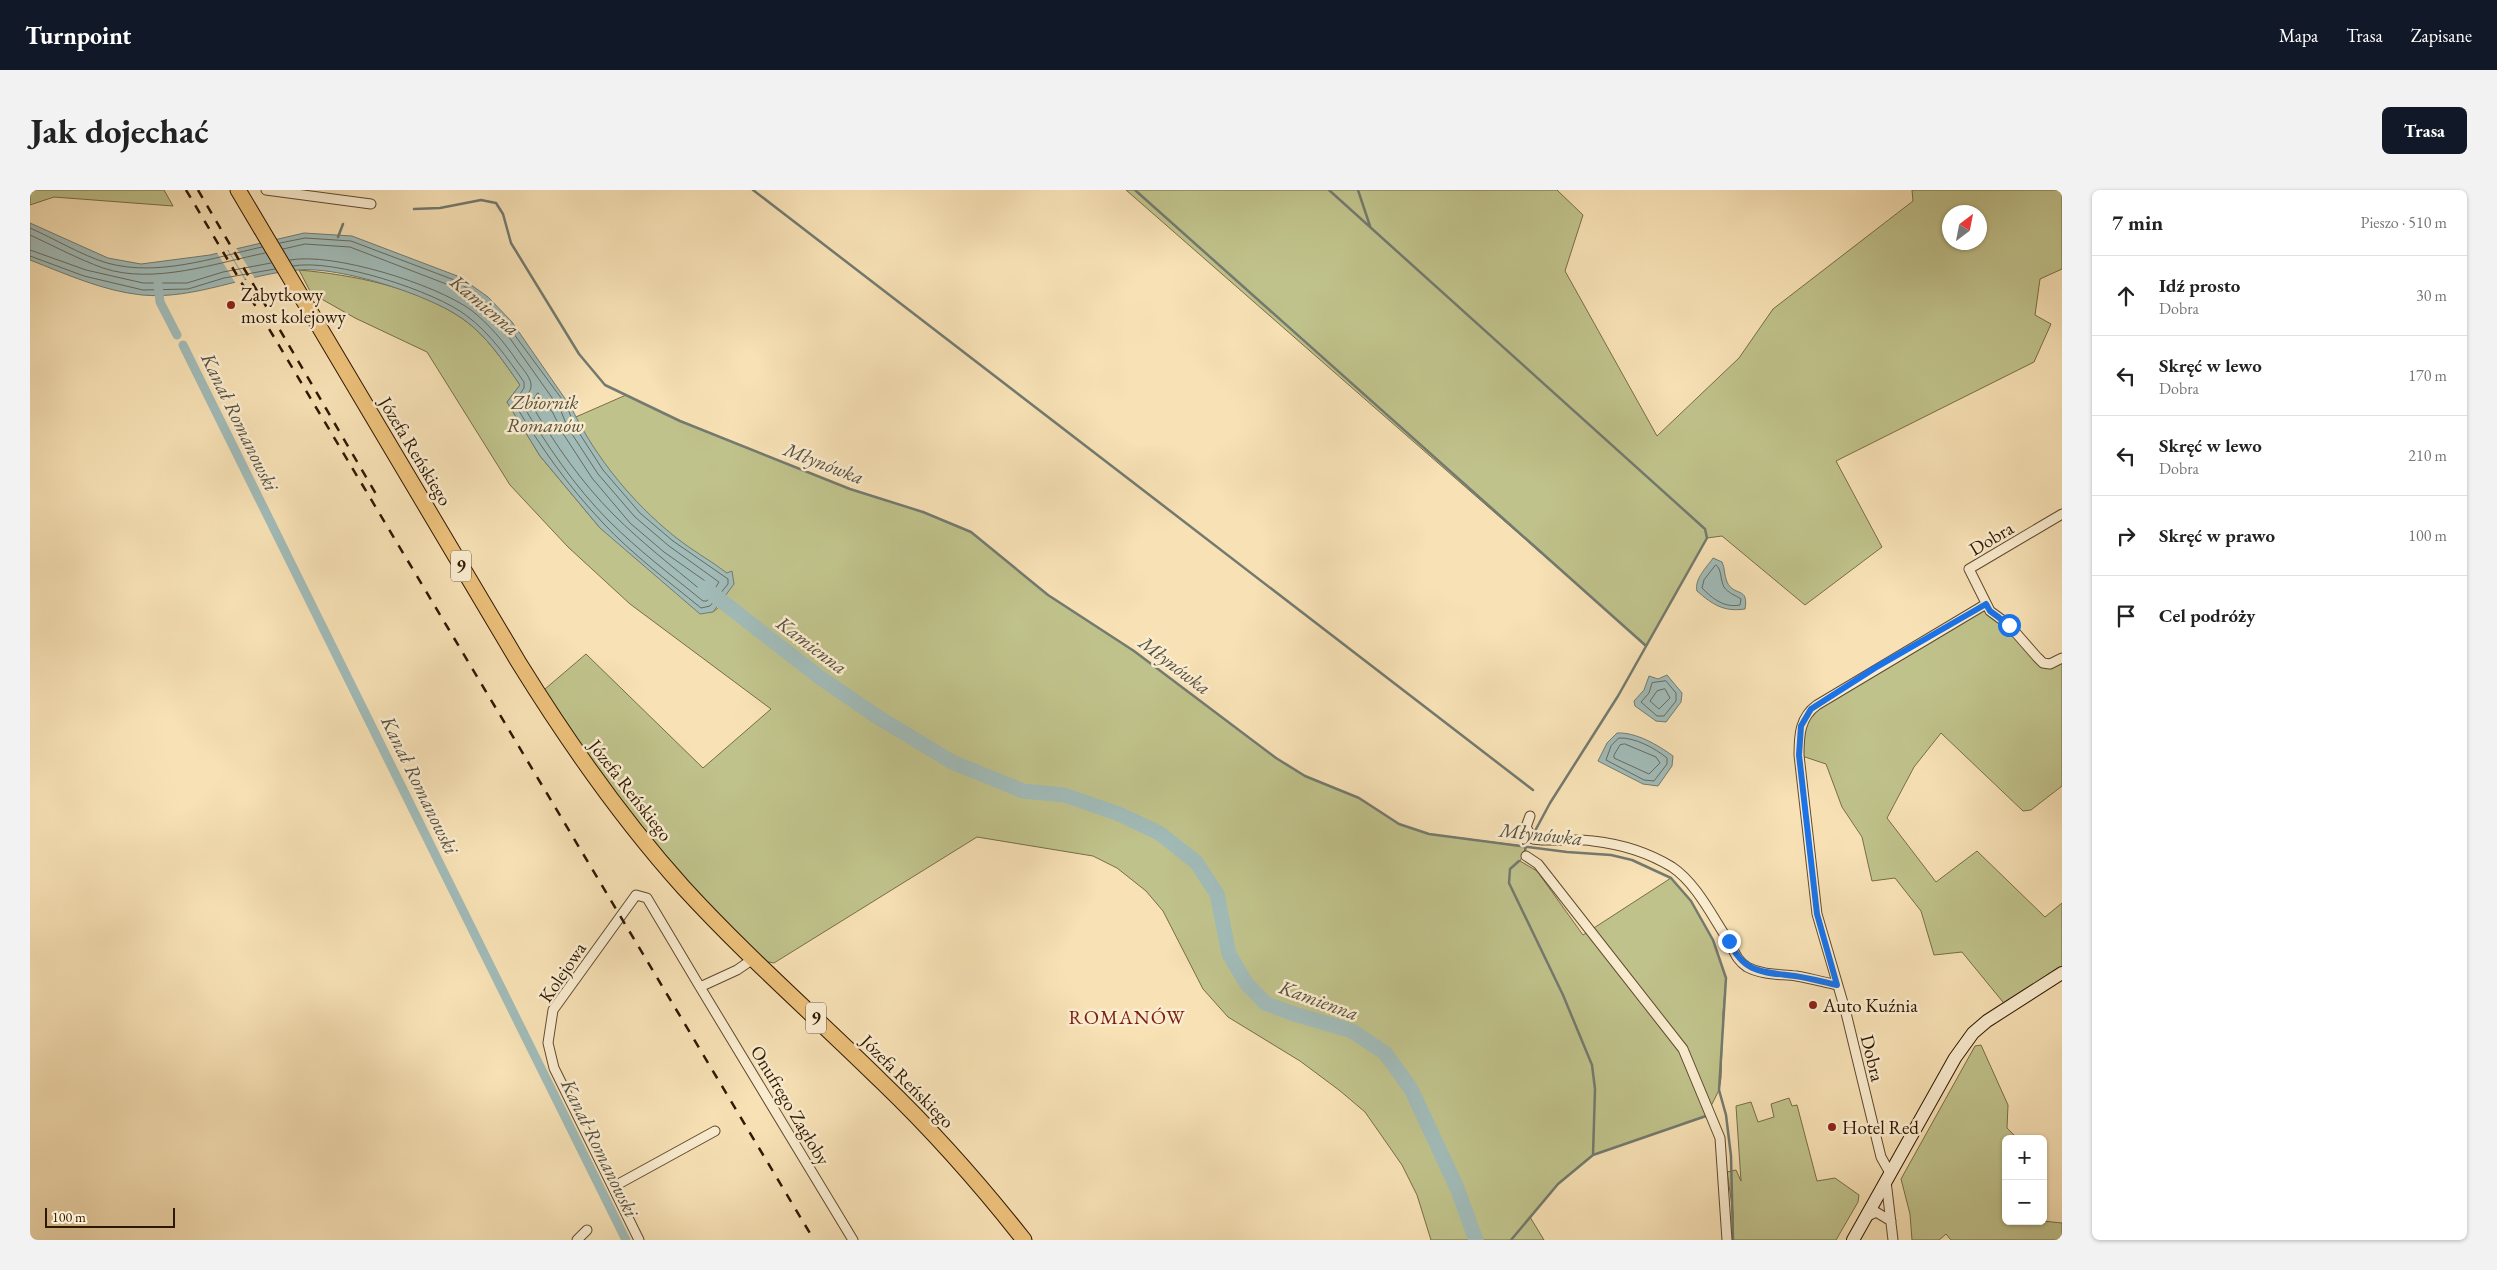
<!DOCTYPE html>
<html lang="pl">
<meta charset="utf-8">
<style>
body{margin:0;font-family:"EB Garamond",serif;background:#f2f2f2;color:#222}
.controls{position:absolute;right:15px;bottom:15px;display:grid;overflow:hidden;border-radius:8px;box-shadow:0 1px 4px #0004}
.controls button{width:45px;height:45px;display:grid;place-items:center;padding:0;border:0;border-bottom:1px solid #e0e0e0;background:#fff;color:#222;font:25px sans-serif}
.compass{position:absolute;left:1912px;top:15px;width:45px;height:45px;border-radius:50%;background:#fff;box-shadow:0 1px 4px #0004;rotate:32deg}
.scale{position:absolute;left:15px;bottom:12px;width:130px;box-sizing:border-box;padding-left:5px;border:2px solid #2f1802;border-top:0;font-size:14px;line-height:18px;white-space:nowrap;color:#2f1802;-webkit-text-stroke:4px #faeccf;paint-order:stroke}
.stop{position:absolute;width:15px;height:15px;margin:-11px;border:4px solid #1a73e8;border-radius:50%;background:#fff}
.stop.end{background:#1a73e8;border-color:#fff;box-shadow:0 1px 5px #0008}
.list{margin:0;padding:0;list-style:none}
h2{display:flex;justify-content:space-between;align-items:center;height:65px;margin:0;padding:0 20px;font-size:21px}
h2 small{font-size:16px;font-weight:400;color:#767676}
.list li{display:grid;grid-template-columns:32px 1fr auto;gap:15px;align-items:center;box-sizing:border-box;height:80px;padding:0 20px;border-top:1px solid #e0e0e0}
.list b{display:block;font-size:19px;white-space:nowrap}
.list p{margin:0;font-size:16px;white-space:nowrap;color:#767676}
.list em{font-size:16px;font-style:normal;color:#767676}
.icon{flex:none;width:28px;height:28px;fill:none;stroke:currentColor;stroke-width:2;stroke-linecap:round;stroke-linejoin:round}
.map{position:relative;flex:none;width:2032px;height:1050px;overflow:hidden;border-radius:8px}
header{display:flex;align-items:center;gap:30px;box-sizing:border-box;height:70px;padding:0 25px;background:#111827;color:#fff}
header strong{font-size:24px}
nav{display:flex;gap:28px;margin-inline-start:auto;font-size:18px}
.intro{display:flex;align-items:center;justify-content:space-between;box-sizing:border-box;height:120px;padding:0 30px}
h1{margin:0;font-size:35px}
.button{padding:12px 22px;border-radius:8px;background:#111827;color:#fff;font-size:18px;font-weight:700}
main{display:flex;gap:30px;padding:0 30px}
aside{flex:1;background:#fff;border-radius:8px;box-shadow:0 1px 4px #0004}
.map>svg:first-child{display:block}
.green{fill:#c0c28b;stroke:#786d46;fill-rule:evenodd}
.water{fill:#a1bbb8;stroke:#737a6f}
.pier{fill:#f7e1b5}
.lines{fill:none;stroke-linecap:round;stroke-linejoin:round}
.shore{stroke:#686a5d;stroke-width:1}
.stream{stroke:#737a6f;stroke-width:2.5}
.canal{stroke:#a1bbb8;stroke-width:9}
.river{stroke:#a1bbb8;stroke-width:15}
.street-casing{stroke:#614a2f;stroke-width:11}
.secondary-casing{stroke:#2f1802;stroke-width:14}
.primary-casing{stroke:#2f1802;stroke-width:17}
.street{stroke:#faeccf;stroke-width:9}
.secondary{stroke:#faeccf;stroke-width:12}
.primary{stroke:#ecc07a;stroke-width:15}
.rail{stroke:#2f1802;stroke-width:2.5;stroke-dasharray:9 9;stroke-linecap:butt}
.route{stroke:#1a73e8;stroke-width:6}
.poi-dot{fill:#8f2418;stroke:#faeccf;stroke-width:2}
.labels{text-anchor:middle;stroke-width:5;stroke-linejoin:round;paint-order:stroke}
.shield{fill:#faeccf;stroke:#6c5840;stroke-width:1}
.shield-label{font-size:18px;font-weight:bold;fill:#2f1802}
.poi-label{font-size:19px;fill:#2f1802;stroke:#faeccf;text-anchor:start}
.street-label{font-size:19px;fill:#2f1802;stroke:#faeccf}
.water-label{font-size:20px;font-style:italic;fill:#575142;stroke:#faeccf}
.neighbourhood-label{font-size:20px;letter-spacing:1px;fill:#7a1f14;stroke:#faeccf}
</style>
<header>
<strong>Turnpoint</strong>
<nav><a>Mapa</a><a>Trasa</a><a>Zapisane</a></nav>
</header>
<div class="intro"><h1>Jak dojechać</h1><a class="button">Trasa</a></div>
<main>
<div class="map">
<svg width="2032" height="1050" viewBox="0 0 2032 1050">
<rect width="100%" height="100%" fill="#f7e1b5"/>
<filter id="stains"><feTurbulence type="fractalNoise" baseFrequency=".004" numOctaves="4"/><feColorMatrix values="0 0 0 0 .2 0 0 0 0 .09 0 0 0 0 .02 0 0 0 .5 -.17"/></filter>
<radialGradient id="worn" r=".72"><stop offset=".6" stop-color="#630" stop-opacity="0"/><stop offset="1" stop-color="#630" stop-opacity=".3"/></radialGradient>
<path class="green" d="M0,0H134L143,16L24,7L0,15Z
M1096,0H1527L1553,25L1535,81L1627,246L1709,168L1743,119L1883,11L1882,0H2032V79L2010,89L2005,125L2021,134L2004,172L1806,271L1852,357L1775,415L1692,346L1677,348L1616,455ZM1920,22H1950V52H1920Z
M269,80C324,85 386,97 433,129C456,145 474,172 490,195L477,212L510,266L570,338L683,422L695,412L607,347L523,237L596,205L650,231L820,299L893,322L941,342L1018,405L1104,461L1246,568L1275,586L1329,608L1369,634L1399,644L1494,656L1495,661L1490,671L1507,681L1553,745L1641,688L1661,711L1683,750L1696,788L1693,823L1691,888L1689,900L1676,926L1563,965L1528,994L1500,1027L1514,1050H1401L1387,1005L1372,975L1335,922L1309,900L1270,871L1198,827L1173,799L1133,721L1116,701L1087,678L1063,666L947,647L744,773L723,769L686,731L508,505L556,464L673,578L741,519L600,414L538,357L480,295L397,162L325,128L281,103Z
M1956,414L2013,473L2032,469V596L2001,620L1993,621L1911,543L1884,577L1857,628L1906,692L1947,661L2015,727L2032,713V783L1977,817L1932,762L1904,765L1891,721L1865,688L1842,691L1832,647L1812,617L1796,574L1769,565L1775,527Z
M1951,855L1978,915L1977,938L1988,949H1976V1031H2013L2032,1033V1050H1921L1916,1044L1909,1050H1882L1880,1024L1871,989L1945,856Z
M1759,908L1762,916L1767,915L1787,991L1805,988L1829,1005L1828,1012L1806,1050H1703V1022L1697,982L1706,980L1711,991L1706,916L1721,912L1728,932L1744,927L1741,914Z"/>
<path class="water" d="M0,33L78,68L111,74L180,65L274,43L322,46L430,87L458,107L482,132L536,210L545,209L547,212L542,219C566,268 602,312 644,346C661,360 680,370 697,383L702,381L704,394L683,422L670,424L570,338L510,266L477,212L490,195C474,172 457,146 433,129C400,105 310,76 268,80C216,84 165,110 112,105C73,101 36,84 0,70Z
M1683,368L1692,372C1695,378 1694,385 1697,392C1704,407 1719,396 1715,419C1694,422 1683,415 1667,401C1664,389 1677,377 1683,368Z
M1637,485L1652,503L1651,512L1636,532L1626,531L1605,516L1604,511L1614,500L1619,486L1628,489Z
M1587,543C1606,542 1628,555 1643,566L1642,576L1628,596L1613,594L1568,571L1577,553Z"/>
<path class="pier" d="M205,56L226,90L218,92L197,58Z
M196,58L216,92L206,94L186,61Z"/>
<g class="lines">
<path class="shore" d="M0,38C25,49 51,65 77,73C128,87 182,68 232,57
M0,45C24,56 48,69 73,78C123,95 186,73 235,63
M250,53L275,48L321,51L427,91L454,111L478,136L537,216L544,235L573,280L610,323L643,351L698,389V394L680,416L671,418C638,391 602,364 573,333C538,296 510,256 484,213L494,198V192C478,169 460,143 437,126C405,101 303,68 263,76
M253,59L275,54L320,57L424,97L450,116L474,140L530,219L538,238L568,284L605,327L639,356L689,392L677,411H673C641,385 608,360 579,331C544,296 517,255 492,214C494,207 502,202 501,194C500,186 491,177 487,171C475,153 458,133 441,120C405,94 303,62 260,70
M0,60L56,80L113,93H157L193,82L241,73
M0,66L54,86L113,100L158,99L194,88L245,79
M508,203L523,223L532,242L562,288L600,333L634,362L678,393L675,401H672C642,376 611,352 584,325C551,292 525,254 501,214Z
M1686,375C1692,379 1690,390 1694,397C1698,403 1705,405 1711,409L1710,415C1694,418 1683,409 1672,398L1674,390Z
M1636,491L1646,503V511L1634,526H1627L1611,512L1619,503L1622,493Z
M1635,499L1640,508L1629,519L1620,511L1627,501Z
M1589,548C1604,547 1625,558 1637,568V574L1624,591L1614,590L1576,570L1581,556Z
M1595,554L1626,567L1630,573L1619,584L1584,568V565L1590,555Z"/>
<path class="stream" d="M723,0L1503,600
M1105,0L1615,455
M1299,0L1675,339L1677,348L1588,506L1520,613L1505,641
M1328,0L1340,36
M384,19L410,18L451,10L466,13L473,24L481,53L549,164L575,195L650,231L820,299L893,322L941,342L1018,405L1104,461L1246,568L1275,586L1329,608L1369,634L1399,644L1537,662L1581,665L1602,670L1641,688L1661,711L1683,750L1696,788L1689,900L1696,925L1701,966L1703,1050
M308,47L313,34
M1495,661L1496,656
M1489,671L1480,679L1479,693L1533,805L1562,875L1565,899L1563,965L1676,926
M1481,1050L1528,994L1563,965"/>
<path class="canal" d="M128,94L130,112L147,145
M153,155L596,1050"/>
<path class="river" d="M675,398L788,486L846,526L922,572L993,601L1034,605L1089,624L1129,643L1166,672L1187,704L1199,764L1216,793L1235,813L1261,823L1322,841L1355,863L1381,899L1427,998L1446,1050"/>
<defs>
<path id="street" d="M236,0L341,14
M2032,324L1939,379L1960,421L1979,435L2007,467L2013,473L2020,474L2032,468
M1500,626L1496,637L1503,649C1523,652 1543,648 1563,651C1590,654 1619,663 1642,677C1666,693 1682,726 1698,750C1704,760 1706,770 1717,777C1732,785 1749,784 1766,786C1779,788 1793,792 1807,795
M1496,666L1508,674L1653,859L1690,948L1697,1050
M670,797L823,1050
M1860,983L1851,967L1816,823L1787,724L1769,565C1769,545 1770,527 1787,515L1956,414
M1856,991L1863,1050
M583,997L685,941
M1836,1027L1846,1022L1861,1031
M547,1050L557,1040
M609,1050L524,878L518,853L523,820L606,705L617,708L670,797L707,780L723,769"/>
<path id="secondary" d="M1823,1050L1925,868L1943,843L1957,831L2032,783"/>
<path id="primary" d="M208,0L489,473C538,552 591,628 653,697C716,766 786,827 852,892C903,941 950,994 994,1050"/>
</defs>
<use href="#street" class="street-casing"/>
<use href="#secondary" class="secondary-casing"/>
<use href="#primary" class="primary-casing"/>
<use href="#street" class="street"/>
<use href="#secondary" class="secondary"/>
<use href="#primary" class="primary"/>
<path class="rail" d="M156,0L784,1050
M168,0L346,304"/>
</g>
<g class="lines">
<path class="route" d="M1699,751C1714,784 1733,782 1765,786C1779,788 1793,792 1807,795L1787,724L1769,565L1771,536L1781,519L1845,478L1956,414L1960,421L1979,435"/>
</g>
<g class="poi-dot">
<circle cx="201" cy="115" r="5"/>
<circle cx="1783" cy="815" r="5"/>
<circle cx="1802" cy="937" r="5"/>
</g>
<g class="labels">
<g class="shield">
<rect x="421" y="360.5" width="20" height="31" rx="4"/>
<rect x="776" y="812.5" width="20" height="31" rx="4"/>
</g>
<g class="shield-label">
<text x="431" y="382">9</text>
<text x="786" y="834">9</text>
</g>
<g class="poi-label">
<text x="211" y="111">Zabytkowy<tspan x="211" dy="22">most kolejowy</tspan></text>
<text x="1793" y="822">Auto Kuźnia</text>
<text x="1812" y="944">Hotel Red</text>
</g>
<g class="street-label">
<text transform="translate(386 261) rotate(59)" y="7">Józefa Reńskiego</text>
<text transform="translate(1961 348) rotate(-31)" y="7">Dobra</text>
<text transform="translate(601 600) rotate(52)" y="7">Józefa Reńskiego</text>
<text transform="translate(532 782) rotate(-56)" y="7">Kolejowa</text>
<text transform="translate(1843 868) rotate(76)" y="7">Dobra</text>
<text transform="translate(878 891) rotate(45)" y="7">Józefa Reńskiego</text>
<text transform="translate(761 915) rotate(59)" y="7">Onufrego Zagłoby</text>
</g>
<g class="water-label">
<text transform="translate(455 115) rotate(40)" y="7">Kamienna</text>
<text x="515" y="219">Zbiornik<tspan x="515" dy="23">Romanów</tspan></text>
<text transform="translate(210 232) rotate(64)" y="7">Kanał Romanowski</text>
<text transform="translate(794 273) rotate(21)" y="7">Młynówka</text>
<text transform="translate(782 455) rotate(37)" y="7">Kamienna</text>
<text transform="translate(1145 475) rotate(37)" y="7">Młynówka</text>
<text transform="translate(390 595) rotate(64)" y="7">Kanał Romanowski</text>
<text transform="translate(1511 644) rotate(6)" y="7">Młynówka</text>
<text transform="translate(1289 810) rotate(20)" y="7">Kamienna</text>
<text transform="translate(570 958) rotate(64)" y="7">Kanał Romanowski</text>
</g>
<g class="neighbourhood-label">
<text x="1097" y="834">ROMANÓW</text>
</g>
</g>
<rect width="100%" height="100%" filter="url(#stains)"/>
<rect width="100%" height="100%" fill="url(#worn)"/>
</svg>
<div class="controls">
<button>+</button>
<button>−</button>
</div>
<svg class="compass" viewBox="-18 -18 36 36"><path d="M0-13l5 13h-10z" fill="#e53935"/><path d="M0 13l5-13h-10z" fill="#767676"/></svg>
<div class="scale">100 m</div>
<div class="stop" style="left:1979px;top:435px"></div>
<div class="stop end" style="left:1699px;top:751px"></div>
</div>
<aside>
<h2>7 min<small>Pieszo · 510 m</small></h2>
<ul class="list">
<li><svg class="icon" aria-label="ahead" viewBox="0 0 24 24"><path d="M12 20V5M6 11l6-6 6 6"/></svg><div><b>Idź prosto</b><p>Dobra</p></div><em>30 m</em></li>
<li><svg class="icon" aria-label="left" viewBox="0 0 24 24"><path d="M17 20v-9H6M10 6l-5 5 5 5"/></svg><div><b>Skręć w lewo</b><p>Dobra</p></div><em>170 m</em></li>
<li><svg class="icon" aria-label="left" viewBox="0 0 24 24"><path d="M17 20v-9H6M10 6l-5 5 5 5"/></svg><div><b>Skręć w lewo</b><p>Dobra</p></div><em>210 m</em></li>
<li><svg class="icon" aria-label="right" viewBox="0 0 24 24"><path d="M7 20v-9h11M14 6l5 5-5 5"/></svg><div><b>Skręć w prawo</b></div><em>100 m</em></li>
<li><svg class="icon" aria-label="arrive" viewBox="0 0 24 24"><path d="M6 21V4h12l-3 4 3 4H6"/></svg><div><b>Cel podróży</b></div></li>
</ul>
</aside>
</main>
